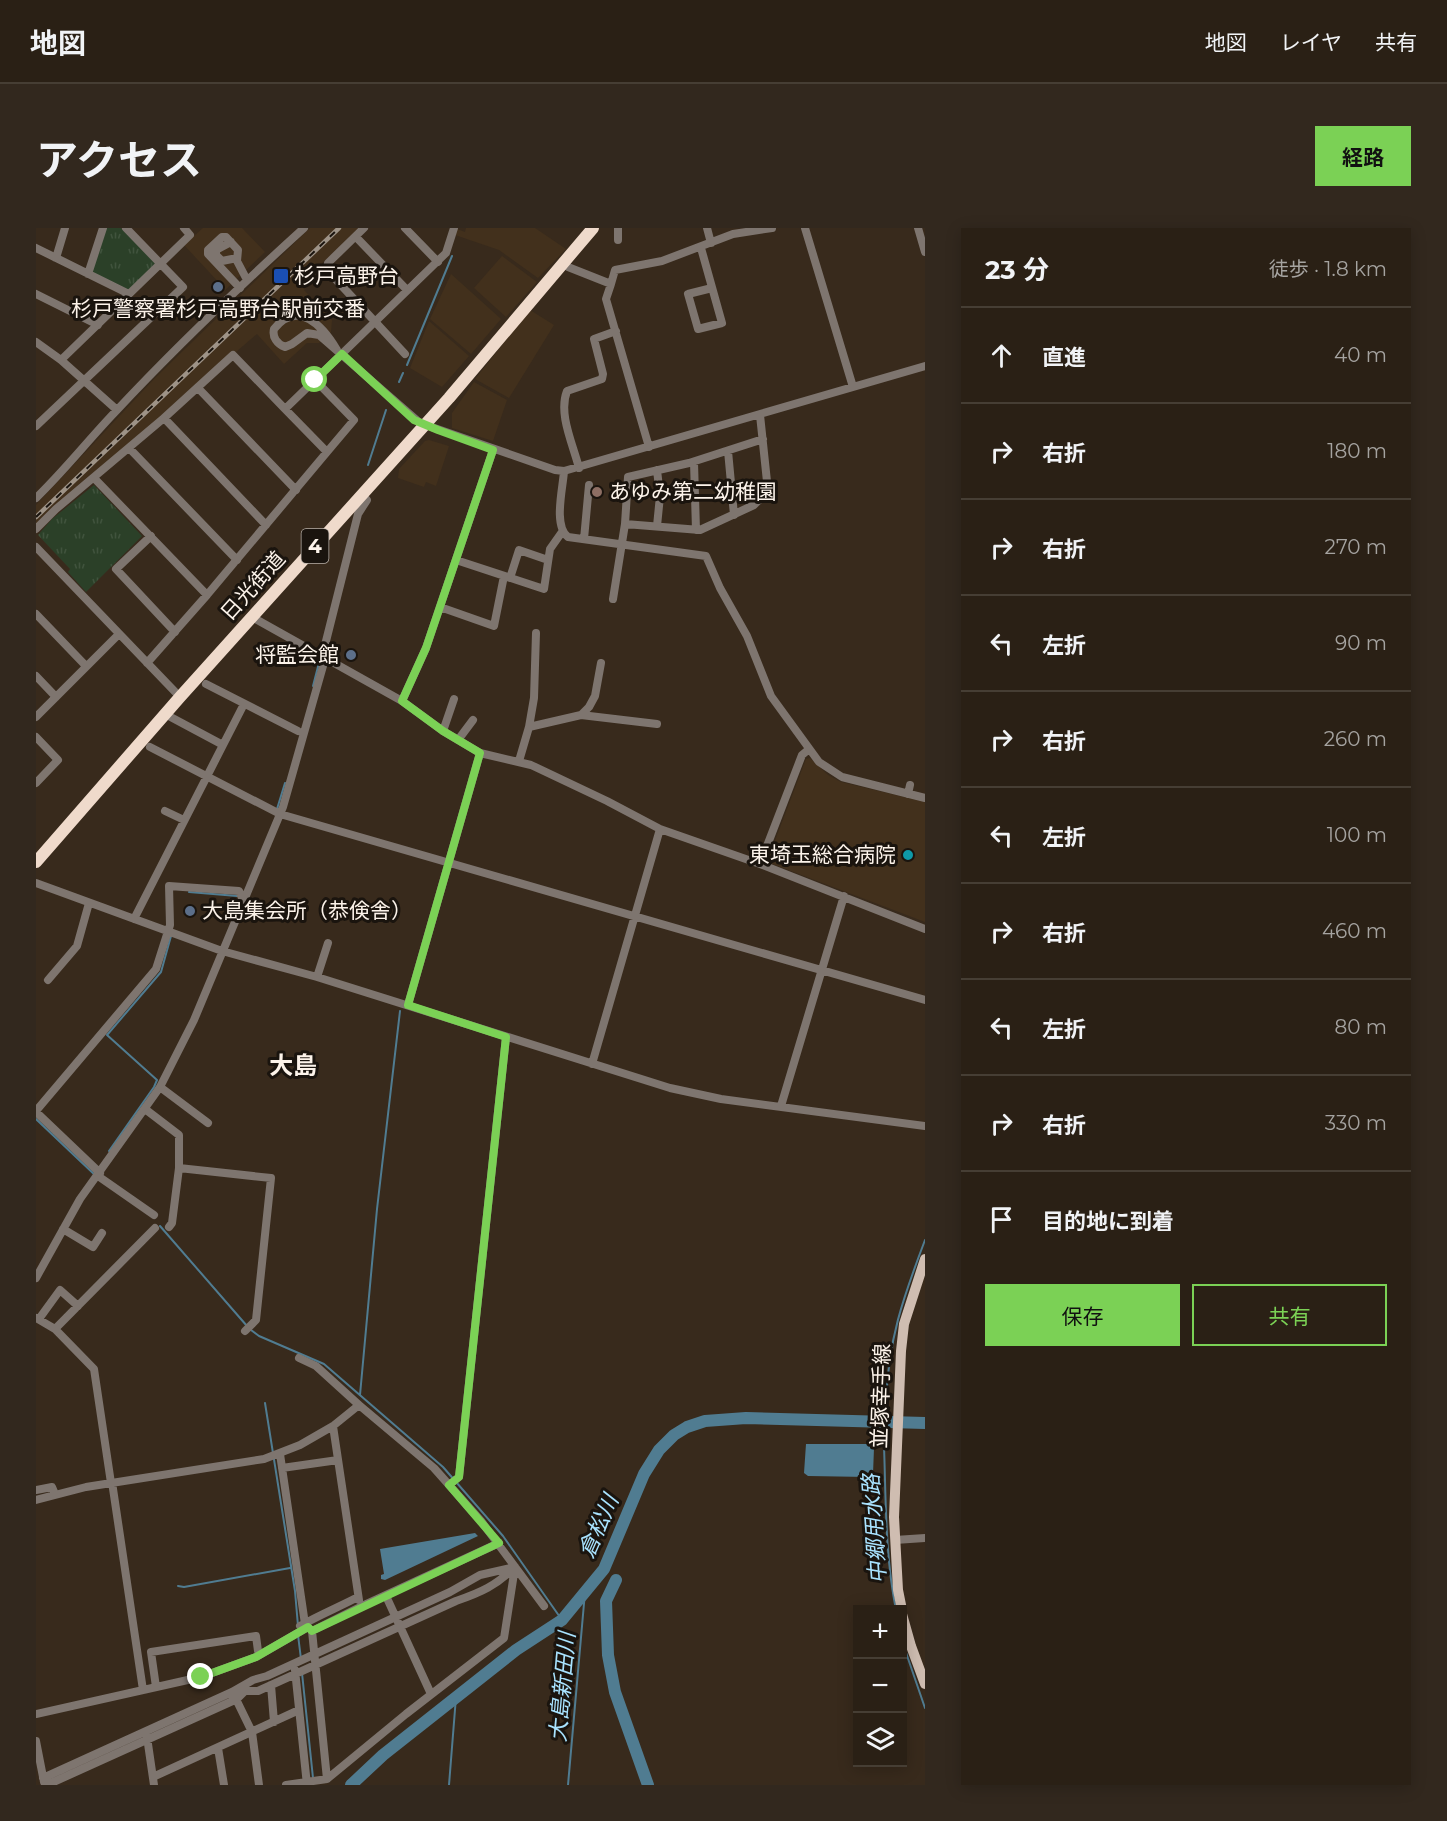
<!DOCTYPE html>
<html lang="ja">
<meta charset="utf-8">
<style>
body{margin:0;font-family:Montserrat,"Noto Sans JP",sans-serif;background:#32281e;color:#f1f3f6}
.controls{position:absolute;right:18px;bottom:18px;display:grid;overflow:hidden;border-radius:0px;box-shadow:0 3px 15px #0003}
.controls button{width:54px;height:54px;display:grid;place-items:center;padding:0;border:0;border-bottom:2px solid #463e34;background:#2a2015;color:#f1f3f6;font:30px sans-serif}
.stop{position:absolute;width:18px;height:18px;margin:-14px;border:4px solid #7bd155;border-radius:50%;background:#fff}
.stop.end{background:#7bd155;border-color:#fff;box-shadow:0 2px 6px #0008}
.list{margin:0;padding:0;list-style:none}
h2{display:flex;justify-content:space-between;align-items:center;height:78px;margin:0;padding:0 24px;font-size:26px}
h2 small{font-size:20px;font-weight:400;color:#a5a3a0}
.list li{display:grid;grid-template-columns:39px 1fr auto;gap:18px;align-items:center;box-sizing:border-box;height:96px;padding:0 24px;border-top:2px solid #463e34}
.list b{display:block;font-size:22px;white-space:nowrap}
.list em{font-size:20px;font-style:normal;color:#a5a3a0}
.actions{display:flex;gap:12px;padding:18px 24px}
.actions a{flex:1;padding:14px 0;border:2px solid #7bd155;border-radius:0px;text-align:center;font-size:21px;color:#7bd155}
.actions .main{background:#7bd155;color:#111}
.icon{flex:none;width:33px;height:33px;fill:none;stroke:currentColor;stroke-width:2;stroke-linecap:round;stroke-linejoin:round}
.map{position:relative;flex:none;width:889px;height:1557px;overflow:hidden;border-radius:0px}
header{display:flex;align-items:center;gap:36px;box-sizing:border-box;height:84px;padding:0 30px;background:#2a2015;border-bottom:2px solid #463e34}
header strong{font-size:28px}
nav{display:flex;gap:33px;margin-inline-start:auto;font-size:21px}
.intro{display:flex;align-items:center;justify-content:space-between;box-sizing:border-box;height:144px;padding:0 36px}
h1{margin:0;font-size:42px}
.button{padding:15px 27px;border-radius:0px;background:#7bd155;color:#111;font-size:21px;font-weight:700}
main{display:flex;gap:36px;padding:0 36px}
aside{flex:1;background:#2a2015;border-radius:0px;box-shadow:0 3px 15px #0003}
.map>svg:first-child{display:block}
.built{fill:#42301c}
.grass{fill:url(#grass-tufts)}
.water{fill:#507c91}
.lines{fill:none;stroke-linecap:round;stroke-linejoin:round}
.stream{stroke:#507c91;stroke-width:2}
.river{stroke:#507c91;stroke-width:12}
.minor{stroke:#7e756f;stroke-width:8}
.major{stroke:#cfbdb1;stroke-width:10}
.highway{stroke:#efdacb;stroke-width:12}
.rail-casing{stroke:#9e9387;stroke-width:4.5}
.rail{stroke:#1a140e;stroke-width:2;stroke-dasharray:7;stroke-linecap:butt}
.route{stroke:#7bd155;stroke-width:8}
.transit-dot{fill:#1a4fb4;stroke:#1a140e;stroke-width:2}
.service-dot{fill:#5c6f8a;stroke:#1a140e;stroke-width:2}
.education-dot{fill:#8d6e63;stroke:#1a140e;stroke-width:2}
.culture-dot{fill:#0f9aa8;stroke:#1a140e;stroke-width:2}
.labels{text-anchor:middle;stroke-width:6;stroke-linejoin:round;paint-order:stroke}
.shield{fill:#1a140e;stroke:#b8b0a8;stroke-width:1.5}
.shield-label{font-size:20px;font-weight:bold;fill:#fcf3ea}
.poi-label{font-size:21px;fill:#fcf3ea;stroke:#1a140e;text-anchor:start}
.street-label{font-size:21px;fill:#fcf3ea;stroke:#1a140e}
.water-label{font-size:22px;font-style:italic;fill:#a9e3ff;stroke:#1a140e}
.quarter-label{font-size:24px;font-weight:bold;fill:#fcf3ea;stroke:#1a140e}
</style>
<header>
<strong>地図</strong>
<nav><a>地図</a><a>レイヤ</a><a>共有</a></nav>
</header>
<div class="intro"><h1>アクセス</h1><a class="button">経路</a></div>
<main>
<div class="map">
<svg width="889" height="1557" viewBox="0 0 889 1557">
<defs>
<pattern id="grass-tufts" width="24" height="20" patternUnits="userSpaceOnUse" patternTransform="scale(1.5)"><rect width="24" height="20" fill="#2b4028"/><path d="M3 7l-1-3M5 7V3M7 7l1-3M15 17l-1-3M17 17v-4M19 17l1-3" fill="none" stroke="#40533d"/></pattern>
</defs>
<rect width="100%" height="100%" fill="#382a1c"/>
<path class="built" d="M167,0H206L229,24L187,64V59L148,17Z
M274,0H323L282,39L286,44L268,62L296,92L295,104L283,115H271L248,136L221,106L0,296V277L119,150Z
M430,0H499L530,21L502,50L463,22L419,7L421,1L429,4Z
M466,28L501,54L470,89L438,60Z
M415,46L465,91L435,126L394,91Z
M494,82L518,97L473,170L439,151Z
M393,93L433,128L406,159L374,140Z
M438,154L471,172L457,213L416,200V185Z
M393,212L413,218L400,258L390,254L388,259L362,250L363,241L389,213Z
M774,530L792,547L805,554L889,574V694L734,635L732,631L770,531Z"/>
<path class="grass" d="M68,0H85L119,35L118,39L93,63L52,46Z
M58,257L106,308L50,364L32,344L34,341L2,307L16,291Z"/>
<path class="water" d="M770,1216H835L838,1220L837,1246L832,1249L772,1248L768,1245Z
M439,1305L442,1308L349,1352L345,1351V1347L348,1346L344,1321Z"/>
<g class="lines">
<path class="stream" d="M371,137L416,28
M363,154L367,145
M332,237L350,182
M277,458L284,431
M241,581L249,555
M153,664L201,668
M0,891L59,947
M73,923L118,859L121,852L71,807L125,744L135,708
M124,998L211,1098
M215,1102L223,1108L288,1136L407,1239L467,1308L526,1392
M324,1167L341,981L364,783
M229,1175L259,1363L262,1398
M850,1175C852,1112 867,1070 889,1012
M848,1218C850,1273 849,1327 860,1382
M142,1358L148,1359L254,1340
M262,1407L265,1431
M866,1413L889,1480
M266,1445L277,1550
M413,1557L420,1469
M532,1557L549,1364"/>
<path class="river" d="M580,1352L570,1373L572,1427L579,1464L612,1557
M315,1557L347,1527L480,1422L526,1392L568,1341L608,1246L623,1222L638,1207L651,1199L669,1193L710,1190L889,1195"/>
<path class="minor" d="M328,0L292,35L291,42L369,126
M369,0L402,34
M582,0V12
M671,0L675,15
M769,0L817,159
M882,0L889,24
M320,9L371,62
M195,14L180,22V27L186,33L201,30
M0,20L93,66
M665,20L686,95L662,101L652,66L676,60
M20,30L29,0
M527,34L532,39L575,56L579,42L626,33L697,6L736,0
M52,46L67,0
M575,56L570,71L613,219
M204,60L172,26V22L186,9H190L202,22L201,33L211,52
M0,66L62,97
M0,114L25,132L81,182
M301,122C287,98 262,71 238,101C236,109 241,116 249,119L256,116L271,105L283,107L384,195L519,242L528,243L889,138
M25,132L154,7L148,0
M279,152L318,192L291,224
M162,160L260,262
M724,187L732,263L718,277L664,302L589,296L592,249L653,235L727,211
M128,190L230,297
M0,198L147,59L90,0
M93,220L201,332
M692,223L698,287
M658,234L660,302
M543,240C537,216 522,186 531,163L566,151L567,146L558,111L580,103
M528,243C527,260 517,298 532,309L670,328L684,360L711,408L735,468L783,534L806,549L889,570
M58,250L171,367
M0,270C29,242 53,211 81,182C140,119 204,58 268,0
M621,298L624,268L621,242
M0,301L20,281L128,190L197,127L249,181L410,25L418,0
M115,308L80,341L139,404
M548,311L553,257
M0,319L144,469
M420,332L508,361L514,321L526,304
M474,350L483,322L512,332
M577,371L589,296
M404,379L458,398L468,348
M0,386L50,438
M216,389L366,473L407,503L444,525L495,537L571,573L624,601L724,636L889,701
M286,429L322,286L331,272L326,266
M111,435L171,367L291,224L249,181
M0,448L20,469
M170,456L262,503
M366,473L390,420L457,222
M545,487L621,496
M0,489L83,406
M493,499L498,470L500,405
M407,503L418,471
M0,509L22,532L0,555
M422,512L437,492
M187,517L208,476
M114,519L244,586L889,772
M483,533L493,499L545,487L553,479L559,468L565,435
M872,566L874,557
M129,583L148,592
M724,636L766,527L772,522
M0,655L186,723L281,749L634,860L685,871L889,898
M98,691L187,517L129,486
M281,749L292,715
M12,752L41,718L53,675
M372,777L444,525
M556,836L624,601
M124,859L172,895
M745,878L808,668
M109,881L143,907V940L136,995L133,999
M0,883L120,741L134,697L133,658L203,663L208,674
M0,884L64,945
M143,940L235,950L220,1092L209,1103
M62,948L118,987
M27,1001L57,1019L66,1005
M0,1050L44,971L124,859L158,792L247,579L289,431
M0,1090L19,1101L58,1141L75,1255
M3,1091L24,1062L42,1078
M19,1101L119,1000
M263,1130L280,1138L323,1177
M297,1198L323,1372
M244,1226L269,1396L272,1399
M246,1240L302,1232
M76,1254L107,1462
M413,1257L423,1249L470,809
M0,1262L16,1259L19,1266
M0,1272L50,1259L228,1231L264,1217L297,1198L323,1177L398,1240L445,1293L508,1378
M859,1312L889,1310
M350,1368L395,1466
M264,1398C283,1387 303,1379 322,1369
M259,1442L271,1557
M235,1457L238,1494
M120,1459L115,1424L220,1408L222,1423
M198,1467L216,1504L223,1557
M0,1486L165,1449L220,1429L272,1399
M111,1509L118,1557
M0,1513L8,1554
M182,1520L188,1557
M117,1549L263,1482
M7,1550L196,1464L217,1452L231,1448L414,1364L444,1347L479,1339
M291,1551L276,1403L324,1379L463,1315
M11,1557L201,1471L209,1463H222L420,1373C446,1364 459,1358 479,1339
M250,1557L291,1551L370,1486L468,1410L479,1339"/>
<path class="major" d="M866,1382L862,1362L858,1289L865,1123L868,1096L889,1031
M866,1386L875,1418L889,1456"/>
<path class="highway" d="M0,634L144,469L413,170L557,0"/>
<defs>
<path id="rail" d="M0,289L303,0"/>
</defs>
<use href="#rail" class="rail-casing"/>
<use href="#rail" class="rail"/>
</g>
<g class="lines">
<path class="route" d="M165,1449L220,1429L272,1399L276,1403L463,1315L413,1257L423,1249L470,809L372,777L444,525L407,503L366,473L390,420L457,222L402,202L378,192L306,126L279,152"/>
</g>
<rect class="transit-dot" x="237" y="40" width="16" height="16" rx="3"/>
<g class="service-dot">
<circle cx="182" cy="59" r="6"/>
<circle cx="315" cy="427" r="6"/>
<circle cx="154" cy="683" r="6"/>
</g>
<circle class="education-dot" cx="561" cy="264" r="6"/>
<circle class="culture-dot" cx="872" cy="627" r="6"/>
<g class="labels">
<rect class="shield" x="265.5" y="301" width="27" height="34" rx="4.5"/>
<g class="shield-label">
<text x="279" y="325">4</text>
</g>
<g class="poi-label">
<text x="258" y="55">杉戸高野台</text>
<text x="182" y="88" text-anchor="middle">杉戸警察署杉戸高野台駅前交番</text>
<text x="573" y="271">あゆみ第二幼稚園</text>
<text x="303" y="434" text-anchor="end">将監会館</text>
<text x="860" y="634" text-anchor="end">東埼玉総合病院</text>
<text x="166" y="690">大島集会所（恭倹舎）</text>
</g>
<g class="street-label">
<text transform="translate(217 358) rotate(-48)" y="7">日光街道</text>
<text transform="translate(845 1168) rotate(-88)" y="7">並塚幸手線</text>
</g>
<g class="water-label">
<text transform="translate(562 1298) rotate(-66)" y="8">倉松川</text>
<text transform="translate(838 1301) rotate(-94)" y="8">中郷用水路</text>
<text transform="translate(526 1459) rotate(-85)" y="8">大島新田川</text>
</g>
<g class="quarter-label">
<text x="257" y="846">大島</text>
</g>
</g>
</svg>
<div class="controls">
<button>+</button>
<button>−</button>
<button><svg class="icon" aria-label="layers" viewBox="0 0 24 24"><path d="M12 4l9 5-9 5-9-5zM3 14l9 5 9-5"/></svg></button>
</div>
<div class="stop" style="left:279px;top:152px"></div>
<div class="stop end" style="left:165px;top:1449px"></div>
</div>
<aside>
<h2>23 分<small>徒歩 · 1.8 km</small></h2>
<ul class="list">
<li><svg class="icon" aria-label="ahead" viewBox="0 0 24 24"><path d="M12 20V5M6 11l6-6 6 6"/></svg><div><b>直進</b></div><em>40 m</em></li>
<li><svg class="icon" aria-label="right" viewBox="0 0 24 24"><path d="M7 20v-9h11M14 6l5 5-5 5"/></svg><div><b>右折</b></div><em>180 m</em></li>
<li><svg class="icon" aria-label="right" viewBox="0 0 24 24"><path d="M7 20v-9h11M14 6l5 5-5 5"/></svg><div><b>右折</b></div><em>270 m</em></li>
<li><svg class="icon" aria-label="left" viewBox="0 0 24 24"><path d="M17 20v-9H6M10 6l-5 5 5 5"/></svg><div><b>左折</b></div><em>90 m</em></li>
<li><svg class="icon" aria-label="right" viewBox="0 0 24 24"><path d="M7 20v-9h11M14 6l5 5-5 5"/></svg><div><b>右折</b></div><em>260 m</em></li>
<li><svg class="icon" aria-label="left" viewBox="0 0 24 24"><path d="M17 20v-9H6M10 6l-5 5 5 5"/></svg><div><b>左折</b></div><em>100 m</em></li>
<li><svg class="icon" aria-label="right" viewBox="0 0 24 24"><path d="M7 20v-9h11M14 6l5 5-5 5"/></svg><div><b>右折</b></div><em>460 m</em></li>
<li><svg class="icon" aria-label="left" viewBox="0 0 24 24"><path d="M17 20v-9H6M10 6l-5 5 5 5"/></svg><div><b>左折</b></div><em>80 m</em></li>
<li><svg class="icon" aria-label="right" viewBox="0 0 24 24"><path d="M7 20v-9h11M14 6l5 5-5 5"/></svg><div><b>右折</b></div><em>330 m</em></li>
<li><svg class="icon" aria-label="arrive" viewBox="0 0 24 24"><path d="M6 21V4h12l-3 4 3 4H6"/></svg><div><b>目的地に到着</b></div></li>
</ul>
<div class="actions"><a class="main">保存</a><a>共有</a></div>
</aside>
</main>
